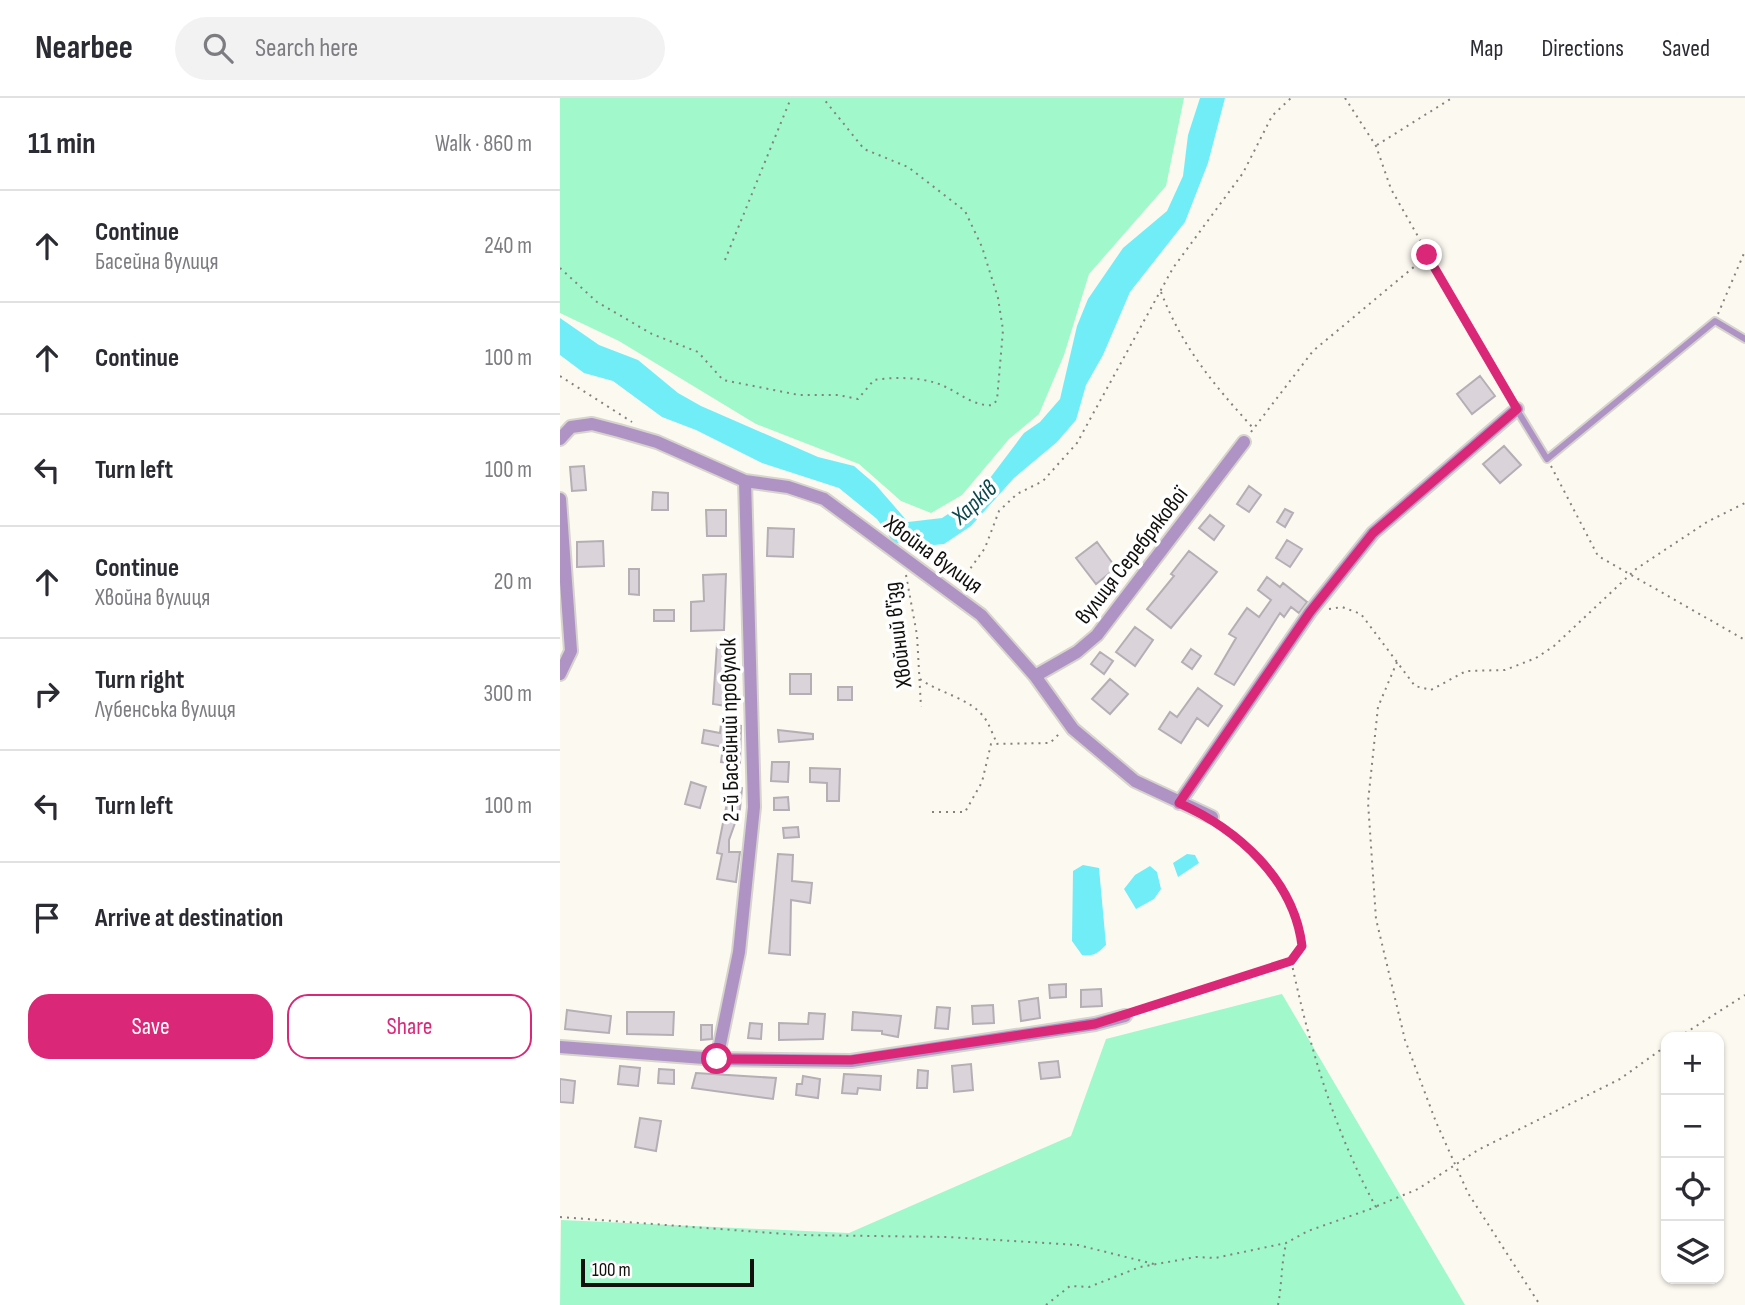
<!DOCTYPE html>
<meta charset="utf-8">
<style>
body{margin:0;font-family:"Sofia Sans Condensed",sans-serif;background:#f2f2f3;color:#2b2b33}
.controls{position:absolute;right:21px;bottom:21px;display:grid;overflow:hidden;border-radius:14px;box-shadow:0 2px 5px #0004}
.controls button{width:63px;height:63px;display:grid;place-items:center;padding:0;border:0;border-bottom:2px solid #e1e1e2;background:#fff;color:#2b2b33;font:35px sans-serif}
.scale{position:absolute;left:21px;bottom:18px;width:173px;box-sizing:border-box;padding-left:7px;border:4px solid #11100d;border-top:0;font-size:19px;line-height:24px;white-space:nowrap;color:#11100d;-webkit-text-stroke:5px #fff;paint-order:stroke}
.stop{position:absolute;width:21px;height:21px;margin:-16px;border:5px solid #db2777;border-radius:50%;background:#fff}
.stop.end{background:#db2777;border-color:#fff;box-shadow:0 2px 7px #0008}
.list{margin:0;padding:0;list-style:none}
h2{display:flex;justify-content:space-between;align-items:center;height:91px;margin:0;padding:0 28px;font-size:30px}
h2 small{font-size:23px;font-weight:400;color:#7c7c81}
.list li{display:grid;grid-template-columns:46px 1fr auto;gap:21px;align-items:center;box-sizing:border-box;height:112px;padding:0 28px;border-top:2px solid #e1e1e2}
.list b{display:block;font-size:26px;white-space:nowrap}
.list p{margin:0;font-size:23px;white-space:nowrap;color:#7c7c81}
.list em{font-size:23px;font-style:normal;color:#7c7c81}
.actions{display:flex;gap:14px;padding:21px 28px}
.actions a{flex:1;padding:16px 0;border:2px solid #db2777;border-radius:21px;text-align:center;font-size:24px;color:#db2777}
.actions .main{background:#db2777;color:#fff}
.icon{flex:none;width:38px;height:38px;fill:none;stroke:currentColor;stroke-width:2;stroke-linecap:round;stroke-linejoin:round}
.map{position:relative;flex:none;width:1185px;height:1207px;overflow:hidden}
header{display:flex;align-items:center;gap:42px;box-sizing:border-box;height:98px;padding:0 35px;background:#fff;border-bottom:2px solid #e1e1e2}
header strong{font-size:33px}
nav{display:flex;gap:38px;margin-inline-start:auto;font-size:24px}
.search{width:490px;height:63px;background:#f2f2f3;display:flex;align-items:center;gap:18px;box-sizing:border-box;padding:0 24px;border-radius:38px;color:#7c7c81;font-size:26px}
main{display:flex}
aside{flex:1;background:#fff}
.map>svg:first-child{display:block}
.green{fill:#a0f8cb}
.water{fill:#71edf7}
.building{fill:#dad4da;stroke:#b5afb5;stroke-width:2}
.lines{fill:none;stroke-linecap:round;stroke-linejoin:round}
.lane-casing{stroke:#d6d4cd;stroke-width:10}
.street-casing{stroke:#d6d4cd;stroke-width:16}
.path{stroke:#84827d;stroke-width:2;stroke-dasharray:2 5;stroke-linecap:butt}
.lane{stroke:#af93c5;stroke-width:6}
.street{stroke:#af93c5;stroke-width:12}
.route{stroke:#db2777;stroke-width:9}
.labels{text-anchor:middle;stroke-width:7;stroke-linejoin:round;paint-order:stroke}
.street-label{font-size:23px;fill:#11100d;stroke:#fff}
.water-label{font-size:24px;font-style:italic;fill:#0e484c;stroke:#fff}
</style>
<header>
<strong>Nearbee</strong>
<div class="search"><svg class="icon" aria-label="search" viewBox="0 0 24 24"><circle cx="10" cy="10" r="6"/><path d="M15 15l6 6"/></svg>Search here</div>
<nav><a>Map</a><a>Directions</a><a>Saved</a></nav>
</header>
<main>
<aside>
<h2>11 min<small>Walk · 860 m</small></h2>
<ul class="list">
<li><svg class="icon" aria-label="ahead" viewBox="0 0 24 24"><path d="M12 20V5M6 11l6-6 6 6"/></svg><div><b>Continue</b><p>Басейна вулиця</p></div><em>240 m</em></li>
<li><svg class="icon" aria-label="ahead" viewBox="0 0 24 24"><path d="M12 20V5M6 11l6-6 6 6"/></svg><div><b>Continue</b></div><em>100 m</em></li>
<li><svg class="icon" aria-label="left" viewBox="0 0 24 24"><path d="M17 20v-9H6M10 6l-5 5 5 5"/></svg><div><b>Turn left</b></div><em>100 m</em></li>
<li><svg class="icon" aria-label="ahead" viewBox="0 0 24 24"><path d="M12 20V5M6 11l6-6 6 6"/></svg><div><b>Continue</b><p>Хвойна вулиця</p></div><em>20 m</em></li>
<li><svg class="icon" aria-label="right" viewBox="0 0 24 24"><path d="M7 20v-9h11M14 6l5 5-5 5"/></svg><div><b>Turn right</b><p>Лубeнська вулиця</p></div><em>300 m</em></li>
<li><svg class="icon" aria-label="left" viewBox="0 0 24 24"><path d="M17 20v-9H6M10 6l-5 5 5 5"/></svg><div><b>Turn left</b></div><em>100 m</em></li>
<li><svg class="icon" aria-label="arrive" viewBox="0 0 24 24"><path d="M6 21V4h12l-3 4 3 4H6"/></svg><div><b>Arrive at destination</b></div></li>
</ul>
<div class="actions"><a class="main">Save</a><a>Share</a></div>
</aside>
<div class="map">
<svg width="1185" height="1207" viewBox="0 0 1185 1207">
<rect width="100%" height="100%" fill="#fcf9f1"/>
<path class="green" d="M0,0H624L606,88L529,176L504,257L479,316L449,341L402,397L371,415L341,403L299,366L196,326L59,243L0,215Z
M722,896L905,1207H0L1,1122L289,1135L511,1038L546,941Z"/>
<path class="water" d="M640,0H665L648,65L625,124L570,194L543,257L526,287L516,322L497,344L454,380L411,428L384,446L354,449L333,444L317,421L279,390L202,365L136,332L102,319L53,283L24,275L0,257V220L39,247L78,262L118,295L141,308L258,359L294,368L315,386L348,424L382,420L406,404L427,384L464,335L480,324L500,301L517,228L528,201L563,150L607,113L623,78L628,37Z
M627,756L635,757L639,765L618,779L613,765Z
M523,767L539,770L546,847C538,855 533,859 522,857L512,843L513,773Z
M590,768L597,774L601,791L594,801L576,811L564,791L575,777Z"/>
<path class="building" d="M920,278L935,298L912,316L897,296Z
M944,348L961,367L940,385L923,366Z
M24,368L26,392L12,393L10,369Z
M689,388L701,397L689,414L677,406Z
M93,394L108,395V412H92Z
M725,411L733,415L725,429L717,424Z
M146,412H166V438H147Z
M650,417L664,428L654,442L639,430Z
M208,430L234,431L233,459L207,458Z
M727,442L742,451L730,469L716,460Z
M43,443L44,468L17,469V444Z
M537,444L556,470L536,486L516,460Z
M629,453L657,474L611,530L587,511L614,478L611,476Z
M69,471H79V497L69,496Z
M166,476L164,532L131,533V504L144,503L143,477Z
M707,479L720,489L723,485L747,504L739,515L731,509L724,519L720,515L674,587L655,576L676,540L669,536L687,510L699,519L711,502L698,492Z
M94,512H114V523H94Z
M575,529L593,542L575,568L556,554Z
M157,546L172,547L170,575H175L172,609L153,606Z
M631,551L641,558L632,571L622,564Z
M540,554L553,563L544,576L531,566Z
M230,576H251V596H230Z
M550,581L568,596L550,616L532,601Z
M278,589H292V602H278Z
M638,590L662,608L648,628L637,620L621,645L599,631L610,614L617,619Z
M161,626L181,628L180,666L161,664L163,649L142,645L144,632L160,635Z
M218,632L253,636V641L219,644Z
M212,664H229L228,684L211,683Z
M250,670L280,671L279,703H267V685L250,684Z
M131,684L146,689L140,710L125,706Z
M167,688L182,690L180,711L169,742V754H180L176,784L157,781L162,756L157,755L167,705H164Z
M228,699L229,712H214V700Z
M238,729L239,739L224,740L223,730Z
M218,756L233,757L232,783L252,785L250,805L231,802L230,857L209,855Z
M506,886V899L490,900L489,887Z
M541,891L542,908L521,909V892Z
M478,900L480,920L461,923L459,903Z
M433,907L434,925L413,926L412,908Z
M377,909L390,910L388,931L375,930Z
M7,912L51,918L49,935L5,931Z
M67,914H114L113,937L67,936Z
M293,914L341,918L338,939L322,936V933L292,932Z
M249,915L265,916L263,941L219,942V925L248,926Z
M190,925L202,926L201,941L188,940Z
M141,927H152V941L141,942Z
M498,963L500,979L481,981L479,965Z
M411,966L413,992L394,994L392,968Z
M60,968L80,970L78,988L58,986Z
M99,971L114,972V986L98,985Z
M358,972L368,973L367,990H357Z
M136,975L216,980L213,1001L132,990Z
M284,976L321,978L320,992L298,990L297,996L282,995Z
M243,978L260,981L258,1000L236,997L237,986H242Z
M0,981L15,983L13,1005L0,1004Z
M80,1020L101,1023L96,1053L75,1049Z"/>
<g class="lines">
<defs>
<path id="lane" d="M957,312L987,361L1155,223L1185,241"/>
<path id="street" d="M0,341L11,329L32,326L59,333L97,344L185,383L228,389L264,401L421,517L475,578L513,631L575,683L652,719
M0,401L11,553L0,576
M475,578L517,554L537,537L684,344
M619,705L750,514L813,435L957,311
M0,949L157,961L291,963L535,926L565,918
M157,961L179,854L194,709L185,383"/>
</defs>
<use href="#lane" class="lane-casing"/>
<use href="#street" class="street-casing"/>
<path class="path" d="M785,0L816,48L831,91L951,302
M817,47L892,0
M165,162L231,0
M0,170L37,204L92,236L138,254L163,282L239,297H278L298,301L314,282C334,279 357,279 376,285C396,291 411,309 433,307L437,302L443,232L438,200L422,149L405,113L348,69L304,51L263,0
M601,194C622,249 654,287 693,330
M1158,216L1185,153
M0,278L72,324
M691,334L753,253L867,158
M991,368L1038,458L1185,542
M346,477L357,537L361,609
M394,483L410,471L425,450L439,413L457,396L483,383L517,345L613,170L683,75L712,18L731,0
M769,511L782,509L801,516L855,588L871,592L906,573L945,572L976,560L994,548L1076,471L1147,424L1185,405
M837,564L818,609L808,704L816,821L845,942L876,1024L908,1095L980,1207
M360,581C379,595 409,600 423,618C429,625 432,635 436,643
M372,714H405L422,684L431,646L490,645L501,634
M576,915L731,862L742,848C736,799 700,757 662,727
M1119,939L1185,897
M817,1108L858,1091L918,1052L1060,981L1106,948
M0,1119L239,1137L388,1139L518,1147L594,1166
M486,1207L510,1188L529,1189L580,1169L636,1159L655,1160L726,1145L748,1133L816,1109C774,1033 749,947 731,862
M718,1207C722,1186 721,1167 726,1146"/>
<use href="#lane" class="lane"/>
<use href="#street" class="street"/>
</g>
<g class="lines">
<path class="route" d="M157,961L291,962L535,926L731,863L742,848C734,781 677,731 619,705L750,514L813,435L957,311L867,157"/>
</g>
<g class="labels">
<g class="street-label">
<text transform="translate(374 456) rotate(36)" y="8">Хвойна вулиця</text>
<text transform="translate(571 457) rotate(-52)" y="8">вулиця Серебрякової</text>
<text transform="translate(337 537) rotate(-97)" y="8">Хвойний в'їзд</text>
<text transform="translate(169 632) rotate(-91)" y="8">2-й Басейний провулок</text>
</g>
<g class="water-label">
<text transform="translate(414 404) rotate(-43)" y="8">Харків</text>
</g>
</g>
</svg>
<div class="controls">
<button>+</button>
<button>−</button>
<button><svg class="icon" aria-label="locate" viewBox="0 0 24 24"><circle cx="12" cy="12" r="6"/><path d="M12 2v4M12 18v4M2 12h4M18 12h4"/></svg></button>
<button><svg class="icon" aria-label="layers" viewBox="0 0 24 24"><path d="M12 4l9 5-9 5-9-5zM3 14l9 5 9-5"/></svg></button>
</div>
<div class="scale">100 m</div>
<div class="stop" style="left:157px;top:961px"></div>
<div class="stop end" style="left:867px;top:157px"></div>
</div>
</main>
